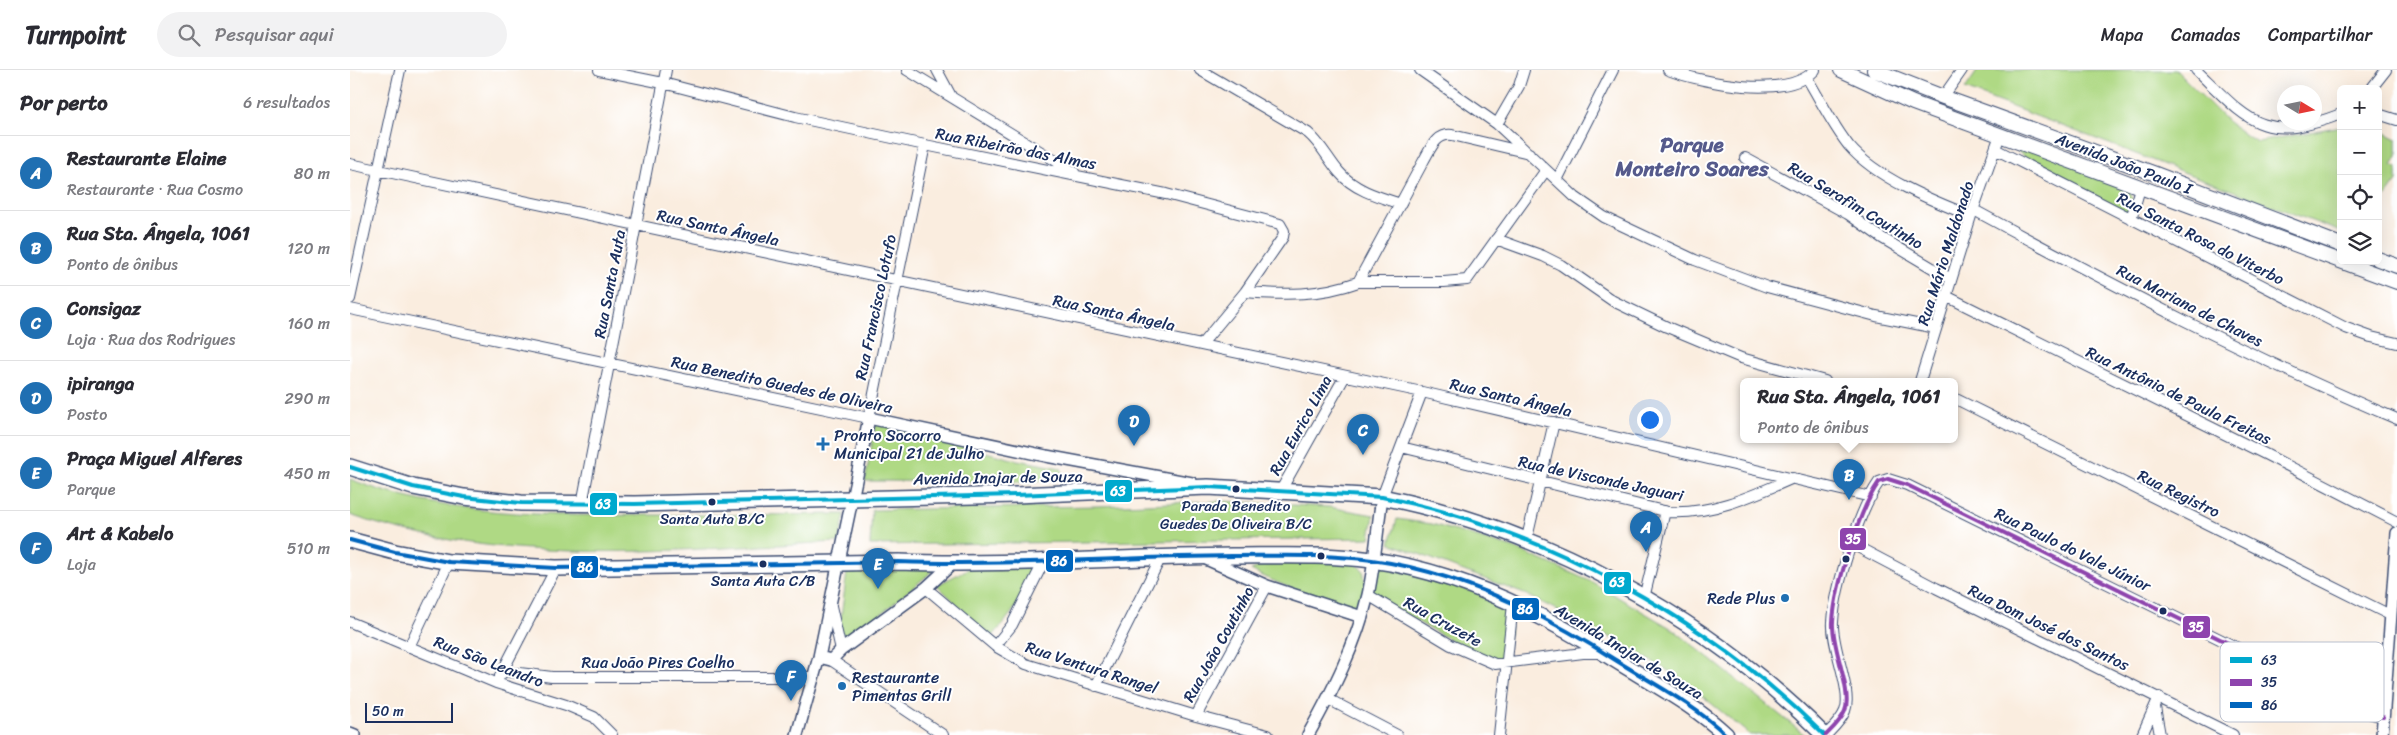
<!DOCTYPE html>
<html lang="pt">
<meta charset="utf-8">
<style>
body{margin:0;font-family:Sriracha,sans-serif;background:#f2f2f3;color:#2b2b33}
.controls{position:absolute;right:15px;top:15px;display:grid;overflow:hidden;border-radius:8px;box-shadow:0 5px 20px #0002}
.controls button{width:45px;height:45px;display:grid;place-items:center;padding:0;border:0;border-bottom:1px solid #e1e1e2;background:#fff;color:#2b2b33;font:25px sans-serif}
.compass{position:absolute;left:1927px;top:15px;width:45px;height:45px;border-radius:50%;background:#fff;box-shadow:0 5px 20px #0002;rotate:100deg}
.scale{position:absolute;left:15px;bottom:12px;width:88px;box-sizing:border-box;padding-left:5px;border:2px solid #1b2f5e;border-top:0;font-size:14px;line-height:18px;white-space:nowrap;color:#1b2f5e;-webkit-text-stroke:4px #fff;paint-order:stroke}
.you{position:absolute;left:1299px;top:349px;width:18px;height:18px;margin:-12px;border:4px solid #fff;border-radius:50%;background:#1a73e8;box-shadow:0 0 0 8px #1a73e833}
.badge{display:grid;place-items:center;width:32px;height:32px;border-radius:50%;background:#1f6fb2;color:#fff;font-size:16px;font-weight:700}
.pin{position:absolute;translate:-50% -41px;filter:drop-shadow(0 1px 2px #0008)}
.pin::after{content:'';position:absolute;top:26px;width:18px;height:15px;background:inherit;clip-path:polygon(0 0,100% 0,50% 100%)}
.popup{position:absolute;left:1390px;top:308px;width:218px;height:65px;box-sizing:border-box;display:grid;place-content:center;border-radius:8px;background:#fff;filter:drop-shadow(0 1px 4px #0005);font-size:16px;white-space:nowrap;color:#7c7c81}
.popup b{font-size:19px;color:#2b2b33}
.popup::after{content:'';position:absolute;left:50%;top:100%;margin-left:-10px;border:10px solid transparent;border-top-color:#fff}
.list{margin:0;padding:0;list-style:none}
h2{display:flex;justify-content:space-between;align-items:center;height:65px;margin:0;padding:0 20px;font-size:21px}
h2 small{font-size:16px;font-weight:400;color:#7c7c81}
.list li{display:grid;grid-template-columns:32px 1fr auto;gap:15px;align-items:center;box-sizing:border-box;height:75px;padding:0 20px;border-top:1px solid #e1e1e2}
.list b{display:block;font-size:19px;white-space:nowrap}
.list p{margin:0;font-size:16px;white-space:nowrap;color:#7c7c81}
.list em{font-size:16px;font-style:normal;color:#7c7c81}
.icon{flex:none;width:28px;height:28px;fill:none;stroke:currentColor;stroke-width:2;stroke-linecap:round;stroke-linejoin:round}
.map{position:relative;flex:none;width:2047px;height:665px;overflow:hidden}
header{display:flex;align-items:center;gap:30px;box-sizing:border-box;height:70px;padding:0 25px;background:#fff;border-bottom:1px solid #e1e1e2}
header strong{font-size:24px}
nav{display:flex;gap:28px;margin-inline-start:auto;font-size:18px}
.search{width:350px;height:45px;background:#f2f2f3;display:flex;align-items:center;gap:12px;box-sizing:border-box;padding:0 18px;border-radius:28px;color:#7c7c81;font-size:19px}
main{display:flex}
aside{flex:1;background:#fff}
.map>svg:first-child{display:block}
.green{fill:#afd984;stroke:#658471}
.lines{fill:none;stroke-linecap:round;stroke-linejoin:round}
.minor-casing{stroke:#3c4c71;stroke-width:12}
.tertiary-casing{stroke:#3c4c71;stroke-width:14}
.secondary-casing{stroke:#3c4c71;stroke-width:16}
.primary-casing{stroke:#3c4c71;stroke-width:18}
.minor{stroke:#fff;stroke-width:10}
.tertiary{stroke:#fff;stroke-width:11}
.secondary{stroke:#fff;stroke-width:14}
.primary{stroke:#fff;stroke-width:15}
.bus-1-casing{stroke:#fff;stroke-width:8}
.bus-2-casing{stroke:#fff;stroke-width:8}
.bus-3-casing{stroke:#fff;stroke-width:8}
.bus-1{stroke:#00a9ce;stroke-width:4}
.bus-2{stroke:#8e44ad;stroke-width:4}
.bus-3{stroke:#0065bd;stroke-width:4}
.poi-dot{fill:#1f6fb2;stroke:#fff;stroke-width:2}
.bus-dot{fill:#1b2f5e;stroke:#fff;stroke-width:2}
.labels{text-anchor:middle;stroke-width:4;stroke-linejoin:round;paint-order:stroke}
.bus-label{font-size:15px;fill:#1b2f5e;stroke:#fff}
.street-label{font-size:16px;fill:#1b2f5e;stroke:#fff}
.poi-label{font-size:16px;fill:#1b2f5e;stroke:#fff;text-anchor:start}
.district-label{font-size:21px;font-weight:bold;fill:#555a8c;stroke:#fff}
.key{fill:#fff;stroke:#bbc1cf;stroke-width:1}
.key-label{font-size:14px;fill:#1b2f5e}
.line-badge{stroke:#fff;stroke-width:2}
.badge-label{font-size:14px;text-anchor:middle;font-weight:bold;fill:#fff}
</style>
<header>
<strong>Turnpoint</strong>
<div class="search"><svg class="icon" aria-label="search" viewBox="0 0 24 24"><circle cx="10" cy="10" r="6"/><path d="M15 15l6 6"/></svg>Pesquisar aqui</div>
<nav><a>Mapa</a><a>Camadas</a><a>Compartilhar</a></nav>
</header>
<main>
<aside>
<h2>Por perto<small>6 resultados</small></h2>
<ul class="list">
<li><span class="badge">A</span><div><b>Restaurante Elaine</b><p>Restaurante · Rua Cosmo</p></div><em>80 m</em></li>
<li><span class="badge">B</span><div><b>Rua Sta. Ângela, 1061</b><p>Ponto de ônibus</p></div><em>120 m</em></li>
<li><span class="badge">C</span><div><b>Consigaz</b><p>Loja · Rua dos Rodrigues</p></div><em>160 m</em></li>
<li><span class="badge">D</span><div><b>ipiranga</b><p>Posto</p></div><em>290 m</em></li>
<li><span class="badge">E</span><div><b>Praça Miguel Alferes</b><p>Parque</p></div><em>450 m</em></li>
<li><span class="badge">F</span><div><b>Art &amp; Kabelo</b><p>Loja</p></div><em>510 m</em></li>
</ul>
</aside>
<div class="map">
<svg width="2047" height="665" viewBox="0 0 2047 665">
<rect width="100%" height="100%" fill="#fff"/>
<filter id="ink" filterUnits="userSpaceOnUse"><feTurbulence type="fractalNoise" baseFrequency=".02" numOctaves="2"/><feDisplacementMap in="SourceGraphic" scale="10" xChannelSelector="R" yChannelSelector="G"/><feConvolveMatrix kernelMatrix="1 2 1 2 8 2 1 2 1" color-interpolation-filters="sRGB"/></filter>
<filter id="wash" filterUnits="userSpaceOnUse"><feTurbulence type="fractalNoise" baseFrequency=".0096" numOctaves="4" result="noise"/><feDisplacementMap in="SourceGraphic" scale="20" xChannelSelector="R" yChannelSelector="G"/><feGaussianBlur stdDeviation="1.12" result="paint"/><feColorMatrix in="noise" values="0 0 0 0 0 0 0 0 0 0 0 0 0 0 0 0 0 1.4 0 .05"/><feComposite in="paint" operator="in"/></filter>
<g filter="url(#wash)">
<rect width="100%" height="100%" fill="#faeddf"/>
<path class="green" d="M1628,0H1826L1878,52L1895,65L1908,72L1991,56V162L1615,19Z
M2028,59L2047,69V86L2042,95L2047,98V111L2028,137Z
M1650,65L1779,114L1785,148L1681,93Z
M526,353L662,389L711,398L714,408L682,412L515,411Z
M0,409C91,447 202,446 299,445C364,445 430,445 495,444L489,472C327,479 157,499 0,445Z
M870,431L979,437L1024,445L1020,468L520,475L522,440L748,436Z
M1047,449L1082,454L1164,478L1242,512L1324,560L1455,665H1400L1329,607L1260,567L1177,525L1040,473Z
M980,491L1005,493L1013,500L1016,515L1011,537C982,536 927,514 901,500L914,495Z
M1029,492L1163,534L1155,593L1145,594L1018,525Z
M498,494L590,495L532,543L493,572L490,555Z
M686,494C678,524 660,546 641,568L587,515L626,495Z"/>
</g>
<g filter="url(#ink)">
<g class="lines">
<defs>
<path id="minor" d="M249,0L313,13L445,47L575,75L816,124L930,154L934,161L933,167L895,222L851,275
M557,0L724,102
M587,0L601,26
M850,0L958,63C971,74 978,89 989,102C1004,120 1029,127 1051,134
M1070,0L1147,54L1225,127L1254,147L1345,190L1417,217L1526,246L1586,258
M1318,0C1353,13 1437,30 1465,0
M1846,0C1900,52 1913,74 1991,44
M1457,8C1471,31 1483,56 1499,76C1526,108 1583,131 1621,146
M2021,19L2036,0
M1593,27L1612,0
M2028,44L2047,50
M1147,54L1169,16L1174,0
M1645,79L1996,258L2021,267L2047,273
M1395,88L1498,144L1532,168L1601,209
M0,94L1072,322L1521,427
M1207,110L1263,0
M1624,140C1762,215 1902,288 2047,349
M1781,149L1790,118
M1146,169L1193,186L1211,195L1263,231L1317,257L1391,288L1475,311
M1008,212H1094L1117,210L1196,100
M895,222C935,225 970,226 1008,212L1074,90C1081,78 1086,63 1102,65L1179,83
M1596,226L1915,384L2047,452
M0,229L50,0
M0,239L519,348L575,75
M1570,311L1621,146L1650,65
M1604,328L2040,545
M1051,377L1318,442C1362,445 1404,425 1443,408
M931,420L995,306
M1032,427L1072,322
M232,434L316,0
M1177,468L1204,352
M1502,474L1586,518L1883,665
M576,518L645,576L676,594L846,646L918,665
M1018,525L1101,575L1145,594L1233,583H1253
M1294,528L1315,441
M481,536L491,580
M0,552L146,613L216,635L244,647L262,665
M645,576L662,555L694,491
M59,577L99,492
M481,590L593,665
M153,601L202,607H464
M150,606L206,498
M746,616L811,487
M978,629L1047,665
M1805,637L1810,665
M846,646L917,516
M1149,665L1163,534
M1476,665C1483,658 1491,651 1495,641C1503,622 1481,576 1483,552C1485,517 1509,440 1529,412L1538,409L1557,415L2022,644L2033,647
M1792,665L1809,627"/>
<path id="tertiary" d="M854,488L917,516L1012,547
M469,587L481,590L491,580L576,518L603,493
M0,663L5,665
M447,665L469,587L519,348L696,386L842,413
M958,665C983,620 1006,575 1018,525C1025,493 1027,460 1032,427
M2032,665L2047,463"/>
<path id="secondary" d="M1491,0L1563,33L2047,212
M1524,0L1593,27L1803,103L1991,175
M2028,189L2047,196"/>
<path id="primary" d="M0,397L63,417L114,427L171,433L285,434L666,425L858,417L1032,427C1195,459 1357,548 1474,665
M0,470L45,482L99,492L206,498L549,492C660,496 771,487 882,486C928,486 976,484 1022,490C1110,502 1194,544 1267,591C1304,614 1345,635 1376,665"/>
</defs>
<use href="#minor" class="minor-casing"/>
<use href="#tertiary" class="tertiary-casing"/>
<use href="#secondary" class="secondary-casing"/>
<use href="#primary" class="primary-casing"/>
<use href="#minor" class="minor"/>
<use href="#tertiary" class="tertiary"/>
<use href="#secondary" class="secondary"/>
<use href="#primary" class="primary"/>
<defs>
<path id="bus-1" d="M0,397L63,417L114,427L171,433L285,434L666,425L858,417L1032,427C1195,459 1357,548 1474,665"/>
<path id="bus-2" d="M1476,665C1483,658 1491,651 1495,641C1503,622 1481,576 1483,552C1485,517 1509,440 1529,412L1538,409L1557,415L2022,644L2033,647"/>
<path id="bus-3" d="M0,470L45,482L99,492L206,498L549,492C660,496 771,487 882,486C928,486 976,484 1022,490C1110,502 1194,544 1267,591C1304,614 1345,635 1376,665"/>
</defs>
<use href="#bus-1" class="bus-1-casing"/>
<use href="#bus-2" class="bus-2-casing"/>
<use href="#bus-3" class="bus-3-casing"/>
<use href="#bus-1" class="bus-1"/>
<use href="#bus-2" class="bus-2"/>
<use href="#bus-3" class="bus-3"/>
</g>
</g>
<g class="poi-dot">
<path d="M470.5 366.5h5v5h5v5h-5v5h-5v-5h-5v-5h5z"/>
<circle cx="1435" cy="528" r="5"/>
<circle cx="492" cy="616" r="5"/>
</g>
<g class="bus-dot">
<circle cx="886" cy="419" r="4.5"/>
<circle cx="362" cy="432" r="4.5"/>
<circle cx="971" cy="486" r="4.5"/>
<circle cx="1496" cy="489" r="4.5"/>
<circle cx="413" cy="494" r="4.5"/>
<circle cx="1813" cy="541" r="4.5"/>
</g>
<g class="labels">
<g class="bus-label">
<text x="886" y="441">Parada Benedito<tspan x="886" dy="18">Guedes De Oliveira B/C</tspan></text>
<text x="362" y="454">Santa Auta B/C</text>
<text x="413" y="516">Santa Auta C/B</text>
</g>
<g class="street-label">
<text transform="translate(666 78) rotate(11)" y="6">Rua Ribeirão das Almas</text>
<text transform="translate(1774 93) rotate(21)" y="6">Avenida João Paulo I</text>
<text transform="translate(1506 135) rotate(31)" y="6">Rua Serafim Coutinho</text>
<text transform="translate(368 157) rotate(12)" y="6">Rua Santa Ângela</text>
<text transform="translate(1851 168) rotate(27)" y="6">Rua Santa Rosa do Viterbo</text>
<text transform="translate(1595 183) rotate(-72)" y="6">Rua Mário Maldonado</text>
<text transform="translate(259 214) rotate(-79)" y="6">Rua Santa Auta</text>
<text transform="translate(1840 235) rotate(27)" y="6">Rua Mariana de Chaves</text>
<text transform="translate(525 237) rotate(-78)" y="6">Rua Francisco Lotufo</text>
<text transform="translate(764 242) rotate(12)" y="6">Rua Santa Ângela</text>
<text transform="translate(432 314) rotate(12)" y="6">Rua Benedito Guedes de Oliveira</text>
<text transform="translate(1829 325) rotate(26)" y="6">Rua Antônio de Paula Freitas</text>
<text transform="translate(1161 327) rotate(13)" y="6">Rua Santa Ângela</text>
<text transform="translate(950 355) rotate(-61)" y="6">Rua Eurico Lima</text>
<text transform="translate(648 407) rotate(-1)" y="6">Avenida Inajar de Souza</text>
<text transform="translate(1251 408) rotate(12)" y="6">Rua de Visconde Jaguari</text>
<text transform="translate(1829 423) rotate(26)" y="6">Rua Registro</text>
<text transform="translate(1723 479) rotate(26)" y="6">Rua Paulo do Vale Júnior</text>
<text transform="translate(1093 551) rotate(29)" y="6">Rua Cruzete</text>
<text transform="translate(1699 557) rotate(26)" y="6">Rua Dom José dos Santos</text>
<text transform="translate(868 574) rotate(-61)" y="6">Rua João Coutinho</text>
<text transform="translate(1279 581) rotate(31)" y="6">Avenida Inajar de Souza</text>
<text transform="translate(139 591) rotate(21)" y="6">Rua São Leandro</text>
<text x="308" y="598">Rua João Pires Coelho</text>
<text transform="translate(742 597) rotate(18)" y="6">Rua Ventura Rangel</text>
</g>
<g class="poi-label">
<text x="484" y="371">Pronto Socorro<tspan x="484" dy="18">Municipal 21 de Julho</tspan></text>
<text x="1425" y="534" text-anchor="end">Rede Plus</text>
<text x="502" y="613">Restaurante<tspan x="502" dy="18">Pimentas Grill</tspan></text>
</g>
<g class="district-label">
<text x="1342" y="82">Parque<tspan x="1342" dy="24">Monteiro Soares</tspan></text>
</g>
</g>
<rect x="1870" y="572" width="164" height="80" rx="8" class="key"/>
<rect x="1880" y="587" width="22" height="6" fill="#00a9ce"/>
<rect x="1880" y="609" width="22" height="7" fill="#8e44ad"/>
<rect x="1880" y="632" width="22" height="6" fill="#0065bd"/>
<g class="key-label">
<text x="1911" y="595">63</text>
<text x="1911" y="617">35</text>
<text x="1911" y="640">86</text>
</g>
<g class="line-badge">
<rect x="754" y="409" width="29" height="24" rx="5" fill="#00a9ce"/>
<rect x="239" y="422" width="29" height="24" rx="5" fill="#00a9ce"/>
<rect x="1489" y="457" width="28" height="24" rx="5" fill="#8e44ad"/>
<rect x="695" y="479" width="29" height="24" rx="5" fill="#0065bd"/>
<rect x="220" y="485" width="29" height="24" rx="5" fill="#0065bd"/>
<rect x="1253" y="501" width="29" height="24" rx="5" fill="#00a9ce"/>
<rect x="1161" y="527" width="29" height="24" rx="5" fill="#0065bd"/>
<rect x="1832" y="545" width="29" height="24" rx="5" fill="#8e44ad"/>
</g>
<g class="badge-label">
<text x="768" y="426">63</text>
<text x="253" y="439">63</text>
<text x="1503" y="474">35</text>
<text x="709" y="496">86</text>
<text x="235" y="502">86</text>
<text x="1267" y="517">63</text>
<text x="1175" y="544">86</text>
<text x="1846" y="562">35</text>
</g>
</svg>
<div class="controls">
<button>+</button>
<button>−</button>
<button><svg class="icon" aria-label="locate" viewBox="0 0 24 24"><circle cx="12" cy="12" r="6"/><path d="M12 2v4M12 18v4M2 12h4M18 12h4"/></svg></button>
<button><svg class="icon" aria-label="layers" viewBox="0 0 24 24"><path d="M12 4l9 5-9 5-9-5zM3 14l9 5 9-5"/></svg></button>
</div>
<svg class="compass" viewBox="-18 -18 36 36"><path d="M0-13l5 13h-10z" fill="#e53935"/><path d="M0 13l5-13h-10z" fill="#7c7c81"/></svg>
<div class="scale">50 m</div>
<div class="you"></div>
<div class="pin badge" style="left:1296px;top:482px">A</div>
<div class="pin badge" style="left:1499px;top:430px">B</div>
<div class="popup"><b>Rua Sta. Ângela, 1061</b>Ponto de ônibus</div>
<div class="pin badge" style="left:1013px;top:385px">C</div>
<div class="pin badge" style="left:784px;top:376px">D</div>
<div class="pin badge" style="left:528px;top:519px">E</div>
<div class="pin badge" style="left:441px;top:631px">F</div>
</div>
</main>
